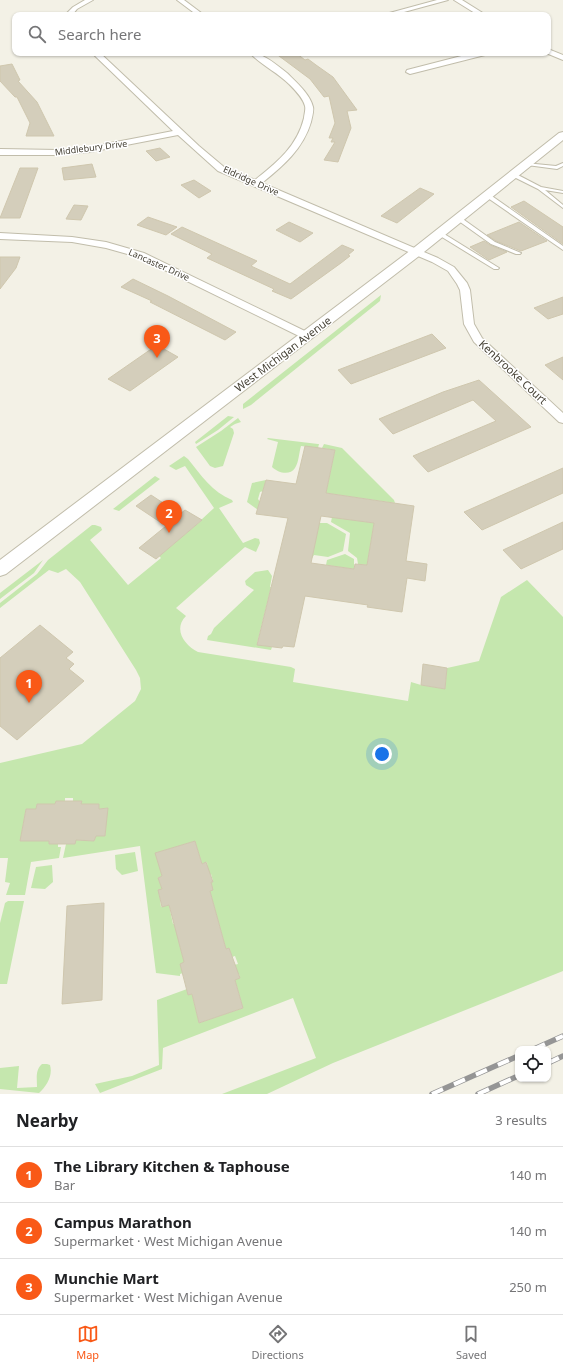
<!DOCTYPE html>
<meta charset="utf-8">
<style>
body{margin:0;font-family:"Noto Sans",sans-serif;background:#f2f2f2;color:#202124}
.controls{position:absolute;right:12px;bottom:12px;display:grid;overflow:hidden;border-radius:8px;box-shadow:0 1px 3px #0004}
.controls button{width:36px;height:36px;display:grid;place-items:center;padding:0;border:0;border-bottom:1px solid #e0e0e0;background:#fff;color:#202124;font:20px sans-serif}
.you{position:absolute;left:382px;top:754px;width:14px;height:14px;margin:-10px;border:3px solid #fff;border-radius:50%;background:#1a73e8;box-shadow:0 0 0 6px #1a73e833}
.badge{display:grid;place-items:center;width:26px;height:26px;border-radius:50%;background:#f95917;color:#fff;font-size:13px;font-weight:700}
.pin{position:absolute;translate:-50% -33px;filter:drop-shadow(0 1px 2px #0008)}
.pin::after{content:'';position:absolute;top:21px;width:14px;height:12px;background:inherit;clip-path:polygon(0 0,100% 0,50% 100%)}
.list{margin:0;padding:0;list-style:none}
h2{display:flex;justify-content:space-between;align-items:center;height:52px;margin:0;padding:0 16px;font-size:17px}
h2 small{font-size:13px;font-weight:400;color:#757577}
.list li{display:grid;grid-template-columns:26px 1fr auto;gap:12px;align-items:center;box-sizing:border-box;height:56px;padding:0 16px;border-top:1px solid #e0e0e0}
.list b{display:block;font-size:15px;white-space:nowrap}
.list p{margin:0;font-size:13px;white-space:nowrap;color:#757577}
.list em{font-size:13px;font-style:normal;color:#757577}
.icon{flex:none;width:22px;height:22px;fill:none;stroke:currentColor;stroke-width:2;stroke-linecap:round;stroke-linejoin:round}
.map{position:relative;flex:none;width:563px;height:1094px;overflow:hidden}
.search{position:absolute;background:#fff;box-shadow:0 1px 3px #0004;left:12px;right:12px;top:12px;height:44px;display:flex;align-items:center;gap:10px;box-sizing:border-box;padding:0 14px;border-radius:8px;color:#757577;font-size:15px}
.sheet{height:220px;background:#fff}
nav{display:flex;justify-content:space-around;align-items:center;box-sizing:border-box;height:56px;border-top:1px solid #e0e0e0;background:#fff;font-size:11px;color:#757577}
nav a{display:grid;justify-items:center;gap:2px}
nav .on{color:#f95917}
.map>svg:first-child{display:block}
.green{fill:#c5e7ae}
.building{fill:#d4cebb;stroke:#cfc7ae;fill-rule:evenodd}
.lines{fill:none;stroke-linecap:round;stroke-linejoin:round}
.service-casing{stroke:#c1bdab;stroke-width:2}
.minor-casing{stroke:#c1bdab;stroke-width:2}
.tertiary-casing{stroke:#c1bdab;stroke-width:2}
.service{fill:#fff;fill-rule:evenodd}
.minor{fill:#fff;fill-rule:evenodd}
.tertiary{fill:#fff;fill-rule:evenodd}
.rail-casing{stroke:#959595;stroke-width:5.5}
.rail{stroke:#fff;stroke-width:4;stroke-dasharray:12;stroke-linecap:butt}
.labels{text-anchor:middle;stroke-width:3;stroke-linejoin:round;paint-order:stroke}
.far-street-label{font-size:9px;fill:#454135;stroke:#fff}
.street-label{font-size:11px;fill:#454135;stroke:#fff}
</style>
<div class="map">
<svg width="563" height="1094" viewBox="0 0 563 1094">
<rect width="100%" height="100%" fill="#f3f1e6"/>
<path class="green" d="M381,295L380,301L251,405L243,409V404Z
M228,416L234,417L218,430L196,444L195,442Z
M238,418L241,422L235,424L230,427L233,429L234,433L223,466L215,468L210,466L196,447L221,431Z
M268,438L318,444H319L318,448L301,446C299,452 299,462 295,468C290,476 278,473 272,467L278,442L267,439Z
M324,444L342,448L394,500L395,503L326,493L335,450L322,448Z
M184,456L188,459C201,475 212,492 232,500L233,502L219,508L243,543L255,538L259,539L260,543L256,552L245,547L176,608L186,616C173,629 184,645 198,652L291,667L295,669L293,682L408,701L411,682L421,685L445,689L447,668L479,661L501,597L527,580L563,617V971L333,1063L267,1094H222L316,1058L293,998L163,1048L162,1069L100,1093L95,1084L132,1076L159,1065L157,1000L187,989L188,995L192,994L199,1023L243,1008L235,980L240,978L239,974H237L234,965L238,964L235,956L232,957L229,948L226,949L210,891L212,890L211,882L213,881L211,874L208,875L207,862L202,864L195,841L156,853L162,876L158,878L162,889L159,891L161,907L169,905L173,924L179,923L184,941L179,942L184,962L183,973L180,974V976L156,973L140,846L63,858L66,844L76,840L94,841L96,836H105L107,808L99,809L98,804H81V801H73V798H65V801H56L55,804H37L36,809H26L21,836L31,841H49V844H58V847H61L59,858L31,862L25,895H6L10,883L5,882L8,858H0V763L82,744L135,701L141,689L140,678L136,670L80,582L66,569L58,573L49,570L0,608V603L37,574L48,560L92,525H95L101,527L102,530L90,540L128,585L161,558L159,556L201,521V520L214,508L185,466L176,470L169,466Z
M155,476L160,479L119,511L113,509Z
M266,480L263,491L260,492L258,499L260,502L258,510L247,502L252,483Z
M332,517L374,523L367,565L358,564L357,558L348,551L350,533L331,522Z
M319,523H327L346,534L343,551L328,557L314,555L311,560Z
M345,554L354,559V569L326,565L327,560Z
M43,560L34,573L0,599V593Z
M268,570L272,576L270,587H271L257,644L272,647L271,650L207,640L208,636L211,634L214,628L254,590L246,585L245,581L255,572Z
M135,852L138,871L122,875L116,869L115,855Z
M52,865L53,882L45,889L31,888L36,867Z
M8,901H24L7,984H0V923L5,903Z
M42,1064H47L50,1065C53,1075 47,1086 39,1093L0,1089V1068L19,1066L17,1088L37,1087C37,1079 35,1070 42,1064Z"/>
<path class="building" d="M275,53H296L305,60L308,59L316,65L333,77L357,110L347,111L351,128L338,162L324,160L335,142H331L333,138H329L335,123L329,96L324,97L310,79Z
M12,64L20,80L18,81L37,102L54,136H26L30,123L17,97H15L0,81V66Z
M160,148L170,157L156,161L146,151Z
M92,164L96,177L64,180L62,168Z
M20,168H38L20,218H0Z
M194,180L211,191L199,198L181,185Z
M420,188L434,194L397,223L381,216Z
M524,201L563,227V244L511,207Z
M74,205L88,206L81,220L66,219Z
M148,217L177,227L166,235L137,225Z
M289,222L313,233L300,242L276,230Z
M519,222L547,241L521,251L496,241L487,235Z
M182,227L257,261L251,266L290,284L342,245L354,250L348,255L350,256L341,263L291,299L272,291L274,289L207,258L212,254L171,234Z
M484,241L490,245L507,252L489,260L470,247Z
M0,257H20L16,268L0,289Z
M133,279L168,296L236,332L225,340L150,302L152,301L121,287Z
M563,297V314L548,319L534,308Z
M432,334L446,348L351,384L338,370Z
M157,345L178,357L130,391L108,379Z
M563,357V380L545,365Z
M479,380L531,427L428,472L413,456L496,421L473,400L393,434L379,419L443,392Z
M305,446L335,450L326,493L414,506L406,561L427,564L425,581L407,578L402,612L367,607L368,605L305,596L294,647L283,646L282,648L257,645L288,518L256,514L266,480L296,484ZM321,516L374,523L367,565L355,564L354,569L311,563Z
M563,468V493L482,530L464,512Z
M151,495L180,514L185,510L202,520L156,559L139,548L166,526L136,506Z
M563,522V549L521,569L503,550Z
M40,625L73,652L66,658L74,664L69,669L84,681L17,740L0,726V658Z
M423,664L447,668L445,689L421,685Z
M56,801H82L81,804H99V809L108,808L105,836H96L94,841L76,840L75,844H49V841H20L26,809H36L37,804H55Z
M195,841L202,864L206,862L213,882H211L213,890L210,891L226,949L229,948L240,978L235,980L243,1008L199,1023L192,994L188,995L180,964L184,962L169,905L162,907L158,890L162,889L158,878L162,876L155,853Z
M104,903L102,1000L62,1004L67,906Z"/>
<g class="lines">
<defs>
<path id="service" d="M525,163L556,166L563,163V166L557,169L527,165L525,164Z
M512,174H516L541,187L563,191V193L545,190L563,205V208L538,189L512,176Z
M485,194H489L563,246V250L485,196Z
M456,217H460L495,242L521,253L520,254H516L491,244L456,219Z
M439,231L441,232L499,268L498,269H494L437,234L436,233Z"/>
<path id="minor" d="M85,0H93L77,9L72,15H65L73,7Z
M177,0H184L204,15H197Z
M437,0H448L393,15H382Z
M454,0H462L486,15H478Z
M548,49L563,55V60L546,53H548Z
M92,53H100L199,146L224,167L255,180C276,163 297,147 304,118C304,115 306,110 305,106C303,98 295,90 289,84C277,72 261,65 250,53C264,53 276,65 287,73C296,82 310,94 313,107C314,111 312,117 311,122C303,149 283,166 262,183L438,258L454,267L467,283L470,290L474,324L482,338L563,413V423L559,422L474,342L464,324L460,290L457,284L448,271L432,262L218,171L178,135L90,152L58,155H0V149L58,150L90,147L173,131Z
M473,53H486L485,55L410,74L406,72L407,70Z
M0,233L72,237L106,242L144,253L311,334L312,336L307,339L303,338L138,257L106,248L72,242L0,239Z"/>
<path id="tertiary" d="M563,132V140L419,256L6,574L0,576V560L411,250L559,133Z"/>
</defs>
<use href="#service" class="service-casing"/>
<use href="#minor" class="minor-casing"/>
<use href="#tertiary" class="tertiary-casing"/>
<use href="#service" class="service"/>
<use href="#minor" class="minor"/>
<use href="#tertiary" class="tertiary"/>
<defs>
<path id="rail" d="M534,1049L563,1036
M548,1063L563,1056
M432,1094L518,1056
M478,1094L518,1076"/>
</defs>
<use href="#rail" class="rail-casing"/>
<use href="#rail" class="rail"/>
</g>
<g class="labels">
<g class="far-street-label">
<text transform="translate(91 148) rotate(-7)" y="3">Middlebury Drive</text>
<text transform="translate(251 181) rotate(24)" y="3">Eldridge Drive</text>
<text transform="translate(159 265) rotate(24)" y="3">Lancaster Drive</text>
</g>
<g class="street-label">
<text transform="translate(283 354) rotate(-37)" y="4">West Michigan Avenue</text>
<text transform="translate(513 372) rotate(43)" y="4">Kenbrooke Court</text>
</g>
</g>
</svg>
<div class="controls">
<button><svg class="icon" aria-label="locate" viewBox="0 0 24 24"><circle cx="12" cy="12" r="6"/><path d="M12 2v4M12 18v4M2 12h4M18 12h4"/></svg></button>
</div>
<div class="you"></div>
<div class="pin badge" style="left:29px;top:703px">1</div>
<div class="pin badge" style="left:169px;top:533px">2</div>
<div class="pin badge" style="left:157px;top:358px">3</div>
<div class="search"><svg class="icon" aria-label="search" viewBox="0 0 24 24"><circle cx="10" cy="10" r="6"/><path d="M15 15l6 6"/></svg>Search here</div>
</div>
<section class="sheet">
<h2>Nearby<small>3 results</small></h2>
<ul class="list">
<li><span class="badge">1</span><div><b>The Library Kitchen &amp; Taphouse</b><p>Bar</p></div><em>140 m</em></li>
<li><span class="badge">2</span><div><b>Campus Marathon</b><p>Supermarket · West Michigan Avenue</p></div><em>140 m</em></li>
<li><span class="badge">3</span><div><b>Munchie Mart</b><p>Supermarket · West Michigan Avenue</p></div><em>250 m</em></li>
</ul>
</section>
<nav>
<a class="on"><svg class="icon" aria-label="map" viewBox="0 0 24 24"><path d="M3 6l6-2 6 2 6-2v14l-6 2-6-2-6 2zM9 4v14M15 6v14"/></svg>Map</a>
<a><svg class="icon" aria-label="directions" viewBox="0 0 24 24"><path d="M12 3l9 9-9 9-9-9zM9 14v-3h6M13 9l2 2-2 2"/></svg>Directions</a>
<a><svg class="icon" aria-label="saved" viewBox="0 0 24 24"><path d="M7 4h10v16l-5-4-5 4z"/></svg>Saved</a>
</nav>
